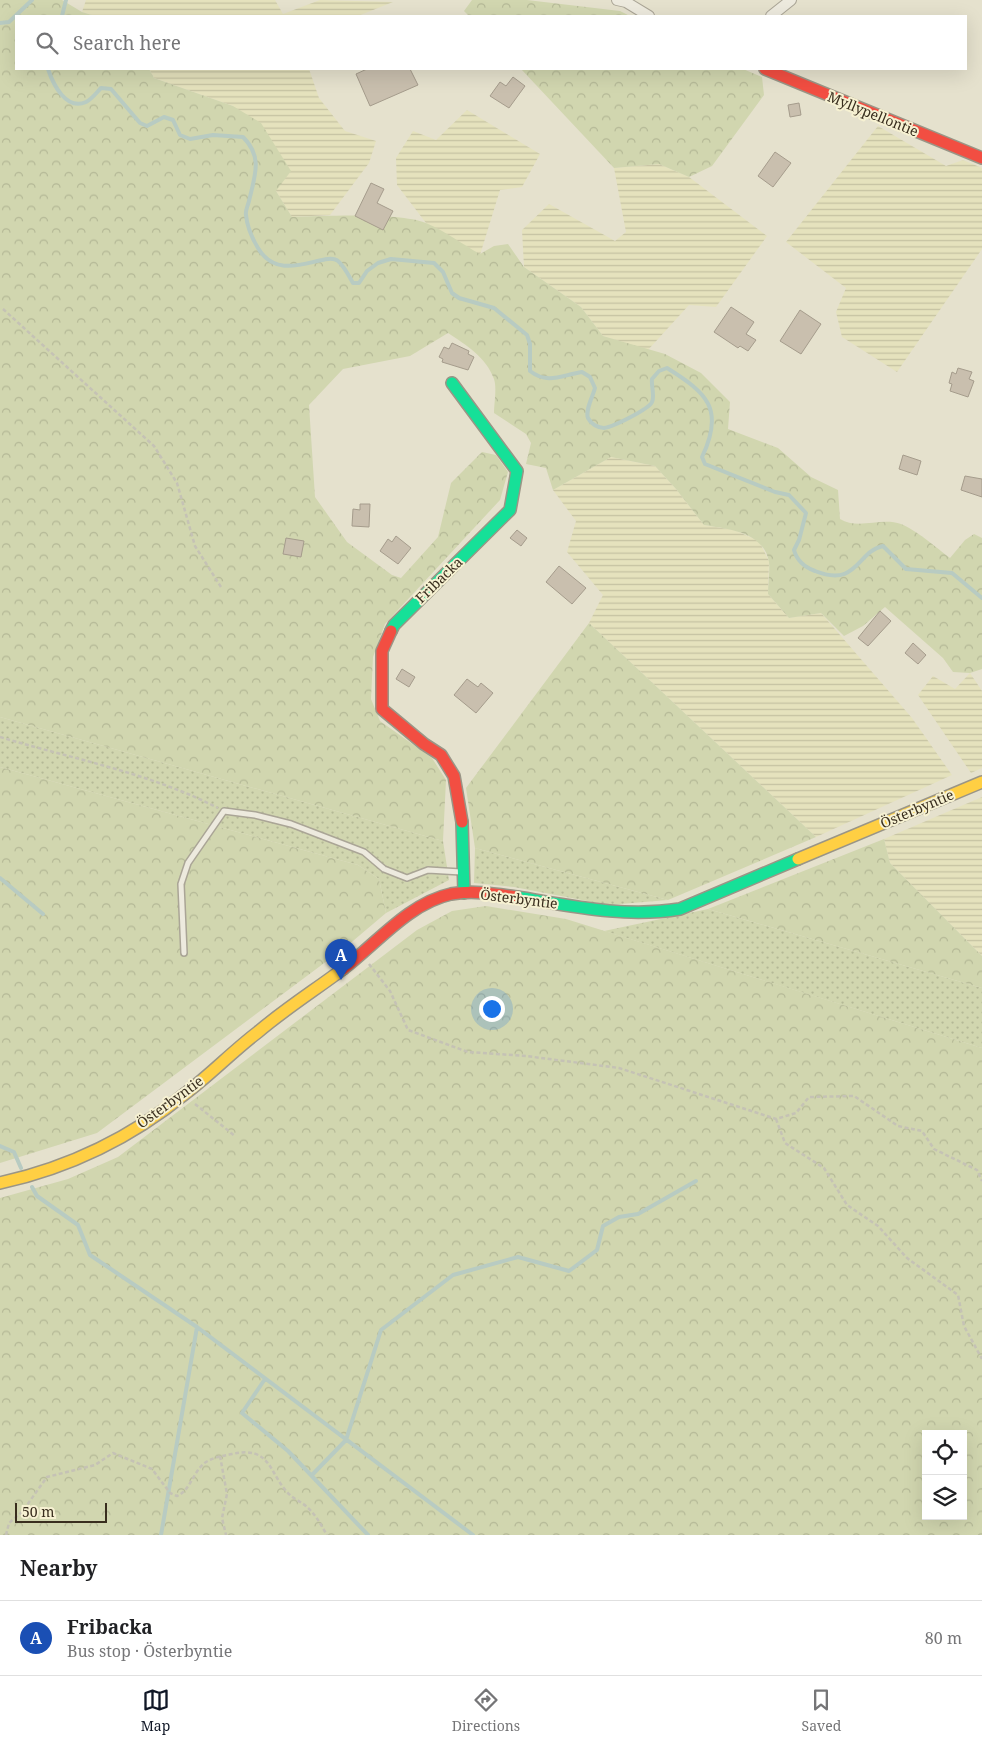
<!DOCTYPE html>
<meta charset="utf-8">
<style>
body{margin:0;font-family:"Noto Serif",serif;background:#f6f6f6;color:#202124}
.controls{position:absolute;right:15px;bottom:15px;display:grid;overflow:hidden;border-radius:0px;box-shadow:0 5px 20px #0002}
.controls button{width:45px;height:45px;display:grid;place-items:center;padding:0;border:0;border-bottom:1px solid #e0e0e0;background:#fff;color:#202124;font:25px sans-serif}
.scale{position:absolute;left:15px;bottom:12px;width:92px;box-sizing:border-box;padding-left:5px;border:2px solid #392e1e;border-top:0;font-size:14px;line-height:18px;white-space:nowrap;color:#392e1e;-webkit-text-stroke:4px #f6f1d2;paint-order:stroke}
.you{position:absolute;left:491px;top:1008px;width:18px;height:18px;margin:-12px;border:4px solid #fff;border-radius:50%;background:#1a73e8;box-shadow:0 0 0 8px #1a73e833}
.badge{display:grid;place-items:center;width:32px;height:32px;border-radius:50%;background:#111827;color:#fff;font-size:16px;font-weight:700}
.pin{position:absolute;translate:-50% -41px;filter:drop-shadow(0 1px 2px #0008)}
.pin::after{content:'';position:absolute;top:26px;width:18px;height:15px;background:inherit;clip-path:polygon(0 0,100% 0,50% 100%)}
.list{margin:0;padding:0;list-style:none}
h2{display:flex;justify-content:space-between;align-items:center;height:65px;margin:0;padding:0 20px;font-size:21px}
h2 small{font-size:16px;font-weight:400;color:#757577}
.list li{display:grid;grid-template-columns:32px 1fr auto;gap:15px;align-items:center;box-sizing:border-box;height:75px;padding:0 20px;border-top:1px solid #e0e0e0}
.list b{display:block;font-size:19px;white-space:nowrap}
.list p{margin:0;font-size:16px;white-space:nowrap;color:#757577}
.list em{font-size:16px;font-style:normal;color:#757577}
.icon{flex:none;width:28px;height:28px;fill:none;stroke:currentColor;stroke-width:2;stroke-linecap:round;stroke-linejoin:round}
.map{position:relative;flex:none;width:982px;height:1535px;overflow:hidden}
.search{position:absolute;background:#fff;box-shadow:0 5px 20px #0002;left:15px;right:15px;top:15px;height:55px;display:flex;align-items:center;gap:12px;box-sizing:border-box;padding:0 18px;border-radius:0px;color:#757577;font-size:19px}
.sheet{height:140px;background:#fff}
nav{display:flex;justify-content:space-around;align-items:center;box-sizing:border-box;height:70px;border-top:1px solid #e0e0e0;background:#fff;font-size:14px;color:#757577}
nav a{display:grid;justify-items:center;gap:2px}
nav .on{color:#111827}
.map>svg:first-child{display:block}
.farmland{fill:url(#farmland-rules)}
.green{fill:url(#green-dots)}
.forest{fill:url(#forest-crowns);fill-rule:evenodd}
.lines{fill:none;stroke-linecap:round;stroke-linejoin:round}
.stream{stroke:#b8cbc2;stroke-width:4}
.building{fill:#c9bfae;stroke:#a59c8c}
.lane-casing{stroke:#aaa596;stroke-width:8}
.street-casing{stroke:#aaa596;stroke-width:12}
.fast-casing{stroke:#9a9586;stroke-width:14}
.slow-casing{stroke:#9a9586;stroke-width:14}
.jam-casing{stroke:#9a9586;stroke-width:14}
.path{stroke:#c5c2b5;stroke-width:2.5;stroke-dasharray:4 2.5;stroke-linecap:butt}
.lane{stroke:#edeade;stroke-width:5}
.street{stroke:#edeade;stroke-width:10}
.fast{stroke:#16e098;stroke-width:11}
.slow{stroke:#ffcf43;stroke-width:11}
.jam{stroke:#f24e42;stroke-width:11}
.labels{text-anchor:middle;stroke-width:4;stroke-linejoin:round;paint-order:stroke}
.street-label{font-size:14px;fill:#392e1e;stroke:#f6f1d2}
</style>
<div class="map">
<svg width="982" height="1535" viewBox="0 0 982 1535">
<defs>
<pattern id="farmland-rules" width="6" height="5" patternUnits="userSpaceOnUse" patternTransform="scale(1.25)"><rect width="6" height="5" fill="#e5e2bd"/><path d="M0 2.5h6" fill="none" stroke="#c5c2a2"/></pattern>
<pattern id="green-dots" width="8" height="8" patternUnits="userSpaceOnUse" patternTransform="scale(1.25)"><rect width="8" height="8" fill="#d1d6af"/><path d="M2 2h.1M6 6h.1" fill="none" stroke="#b4b896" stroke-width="1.8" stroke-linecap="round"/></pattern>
<pattern id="forest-crowns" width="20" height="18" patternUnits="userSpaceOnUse" patternTransform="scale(1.25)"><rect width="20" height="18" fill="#d1d6af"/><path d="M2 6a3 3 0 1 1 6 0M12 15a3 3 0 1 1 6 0" fill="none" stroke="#b4b896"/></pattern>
</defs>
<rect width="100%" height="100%" fill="#e5e1cd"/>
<path class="farmland" d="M86,0H275L283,14L320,0L393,2L358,16H95L82,12Z
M149,69H309L319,98L345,131L376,141L369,163L330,215L292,217L276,191L233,106L154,78Z
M467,110L540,154L522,187L500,190L480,255L426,223L397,185L396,158L413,131L436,140Z
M878,126L946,166L963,160L982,168V249L897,372L842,337L836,312L846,288L786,242Z
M659,164L689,177L767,236L716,307L689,305L648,350L603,336L581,307L524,267L522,230L549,204L615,241L626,232L614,168Z
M611,457L655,466L676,489L704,525L734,530L759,541L769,561L768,594L789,618L821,613L912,718L952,775L816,837L589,623L603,595L567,552L576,521L553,490Z
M970,673L982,691V768L971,773L918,695L933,676L955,689Z
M982,797V956L890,863L884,839Z"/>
<path class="green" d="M0,717L443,841L449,880L386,913L379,879L358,865L0,767Z
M475,848L668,900L608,905L514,887L474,883Z
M708,909L982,988V1048L604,931Z"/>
<path class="forest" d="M0,0H62L82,12L95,16H16V69H149L154,78L233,106L261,123L291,171L276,191L292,217C323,216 399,212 426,223C445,231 462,244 480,254L494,246L508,244L524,267L581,307L603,336L665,354L701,373L730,402L728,429L778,448L811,477L838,490L840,519C858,530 881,517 901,524C916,530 937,548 950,558L965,540L974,534L982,538V669L970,673L953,672L943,658L885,607L863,626L844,636L821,613L789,618L768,594C768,584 770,572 769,562C764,532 728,529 704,525L676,489L655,466L611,457L553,490L546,468L526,464L531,443L526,434L494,413C494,404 497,388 494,379C486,357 466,345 448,333L410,356L343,369L309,405L315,497L347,542L392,575L401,578L438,537L451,483L482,452L496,455L508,472L500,500L385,624L373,657L371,699L380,721L432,758L446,780L443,841L0,717Z
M472,0H527L620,11L630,16H469L464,11Z
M521,69H743L762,77L764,95L712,166L689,177L659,164L614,168Z
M589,623L816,837L668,900L475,848L466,788Z
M0,767L358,865L379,879L386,913L347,946L97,1133L0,1163Z
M884,839L890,863L982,956V988L708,909Z
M486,906L566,919L982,1048V1535H0V1198L68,1179L118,1157L417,930L452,911ZM926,1434H963V1516H926Z"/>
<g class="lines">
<path class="stream" d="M62,16L66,0
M0,23L9,22L32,0
M48,69C53,84 66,111 86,102C92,99 97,92 101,88L111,89L140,123L147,126L164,117L173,120L180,135L190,139L213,135L243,137C263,157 255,175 249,201C248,205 245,211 246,215C247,226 252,238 258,248C280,286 325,250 338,261C344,266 349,276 353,283H359L367,271L378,263L391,259L434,263L443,272L452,293L459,298L494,308L527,335L530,344V371C548,385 562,375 582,372L590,377L595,388C593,396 585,410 588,418C591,424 598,428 604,428C613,427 649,409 652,402C655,396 651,386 652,379L659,371L667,368C707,393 725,409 702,457L705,464L775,492L789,495L806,513L799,540L794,550C797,561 804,567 815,571C858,588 857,551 883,546L906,569L952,573L982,598
M0,878L43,914
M0,1146L14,1152L21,1168
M32,1187L37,1196L78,1225L90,1255L197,1327L473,1535
M265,1379L242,1413L288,1451L368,1535
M312,1475L346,1440L381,1330L453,1275L518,1257L569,1271L597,1250L603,1226L619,1217L638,1214L696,1181
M161,1535L197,1327"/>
</g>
<path class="building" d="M367,69H410L418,85L370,106L356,74Z
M513,77L525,86L509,108L490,96L500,82L506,86Z
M799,103L801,115L790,117L788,105Z
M775,152L791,163L773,187L758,176Z
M371,183L384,189L377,203L393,211L383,230L355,216Z
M731,307L754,322L746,334L756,340L748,351L740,346L738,348L714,332Z
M800,310L821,324L801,354L780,341Z
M452,343L469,351L468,354L474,357L468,370L442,362L443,359L439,357L444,347L449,349Z
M958,368L972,372L969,379L974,381L968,397L950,391L952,384L949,383L952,372L956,374Z
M903,455L921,461L917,475L899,469Z
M965,476L982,479V497L961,490Z
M360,504H370L369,527L352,526L353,509L360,510Z
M517,530L527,538L521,546L510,538Z
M396,536L411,548L398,564L380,551L388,539L392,542Z
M286,538L304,541L301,557L283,554Z
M559,566L586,588L572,604L546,582Z
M880,611L891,621L868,646L858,638Z
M913,643L926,655L918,664L905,653Z
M402,669L415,677L409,687L396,679Z
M467,679L478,687L481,683L493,693L476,713L454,695Z"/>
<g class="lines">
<defs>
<path id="lane" d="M184,953L181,884L188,863L224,811L255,815L291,824L364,852L384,869L407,878L428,870L461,872"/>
<path id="street" d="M617,0L626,2L649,16
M771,16L791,0"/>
<path id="fast" d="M391,631L394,625L510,510L517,471L452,383
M462,822L464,893
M517,897C572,906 624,918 680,909L798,859"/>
<path id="slow" d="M798,859L982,782
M0,1183C68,1168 132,1137 186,1093C211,1074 233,1051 258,1032C285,1009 315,990 343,969"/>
<path id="jam" d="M765,69L982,158
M391,631L382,651V709L424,744L441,755L454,776L462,822
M343,969C376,944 409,903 451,894C473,890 496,894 517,897"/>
</defs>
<use href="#lane" class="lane-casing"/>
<use href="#street" class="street-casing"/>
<use href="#fast" class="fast-casing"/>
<use href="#slow" class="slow-casing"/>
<use href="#jam" class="jam-casing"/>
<path class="path" d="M3,309L154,446L177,483L195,546L221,587
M0,737C73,759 150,773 218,808
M369,964L390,991L408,1030L468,1052L526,1056L619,1068L776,1119L796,1113L809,1097L854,1096L898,1126L922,1131L934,1149L977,1170L982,1181
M195,1104L235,1136
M776,1119L785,1143L824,1168L847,1205L878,1226L907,1258L958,1295L964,1326L982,1359
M220,1456L227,1494L222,1518L226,1535
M6,1535L9,1523L22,1512L47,1477L95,1465L113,1453L152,1469L170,1493L177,1496C191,1490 193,1471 206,1462C214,1457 223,1456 232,1454C273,1445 268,1475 291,1496C296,1500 303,1503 307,1507C316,1515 321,1525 327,1535"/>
<use href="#lane" class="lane"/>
<use href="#street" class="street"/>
<use href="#fast" class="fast"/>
<use href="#slow" class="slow"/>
<use href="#jam" class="jam"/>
</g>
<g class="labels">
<g class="street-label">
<text transform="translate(873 114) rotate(22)" y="5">Myllypellontie</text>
<text transform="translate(439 580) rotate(-44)" y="5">Fribacka</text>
<text transform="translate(917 809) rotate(-23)" y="5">Österbyntie</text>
<text transform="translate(519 899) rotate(7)" y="5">Österbyntie</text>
<text transform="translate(170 1102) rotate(-36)" y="5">Österbyntie</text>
</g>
</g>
</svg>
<div class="controls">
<button><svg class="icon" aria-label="locate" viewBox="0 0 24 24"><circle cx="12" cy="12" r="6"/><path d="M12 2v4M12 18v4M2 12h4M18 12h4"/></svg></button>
<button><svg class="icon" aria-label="layers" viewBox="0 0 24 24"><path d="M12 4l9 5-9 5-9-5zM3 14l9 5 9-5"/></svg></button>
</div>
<div class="scale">50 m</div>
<div class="you"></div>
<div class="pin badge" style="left:341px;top:980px;background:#1a4fb4">A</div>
<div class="search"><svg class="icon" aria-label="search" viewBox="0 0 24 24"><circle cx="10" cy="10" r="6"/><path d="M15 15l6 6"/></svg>Search here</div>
</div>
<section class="sheet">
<h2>Nearby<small></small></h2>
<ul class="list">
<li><span class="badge" style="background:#1a4fb4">A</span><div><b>Fribacka</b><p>Bus stop · Österbyntie</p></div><em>80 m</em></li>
</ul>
</section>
<nav>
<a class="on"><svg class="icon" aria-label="map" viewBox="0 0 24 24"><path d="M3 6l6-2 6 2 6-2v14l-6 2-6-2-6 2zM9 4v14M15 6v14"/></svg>Map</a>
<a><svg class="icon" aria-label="directions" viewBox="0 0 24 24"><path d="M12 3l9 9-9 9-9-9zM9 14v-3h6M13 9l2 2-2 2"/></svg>Directions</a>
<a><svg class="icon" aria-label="saved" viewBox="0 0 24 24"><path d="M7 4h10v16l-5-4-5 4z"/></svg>Saved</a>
</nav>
